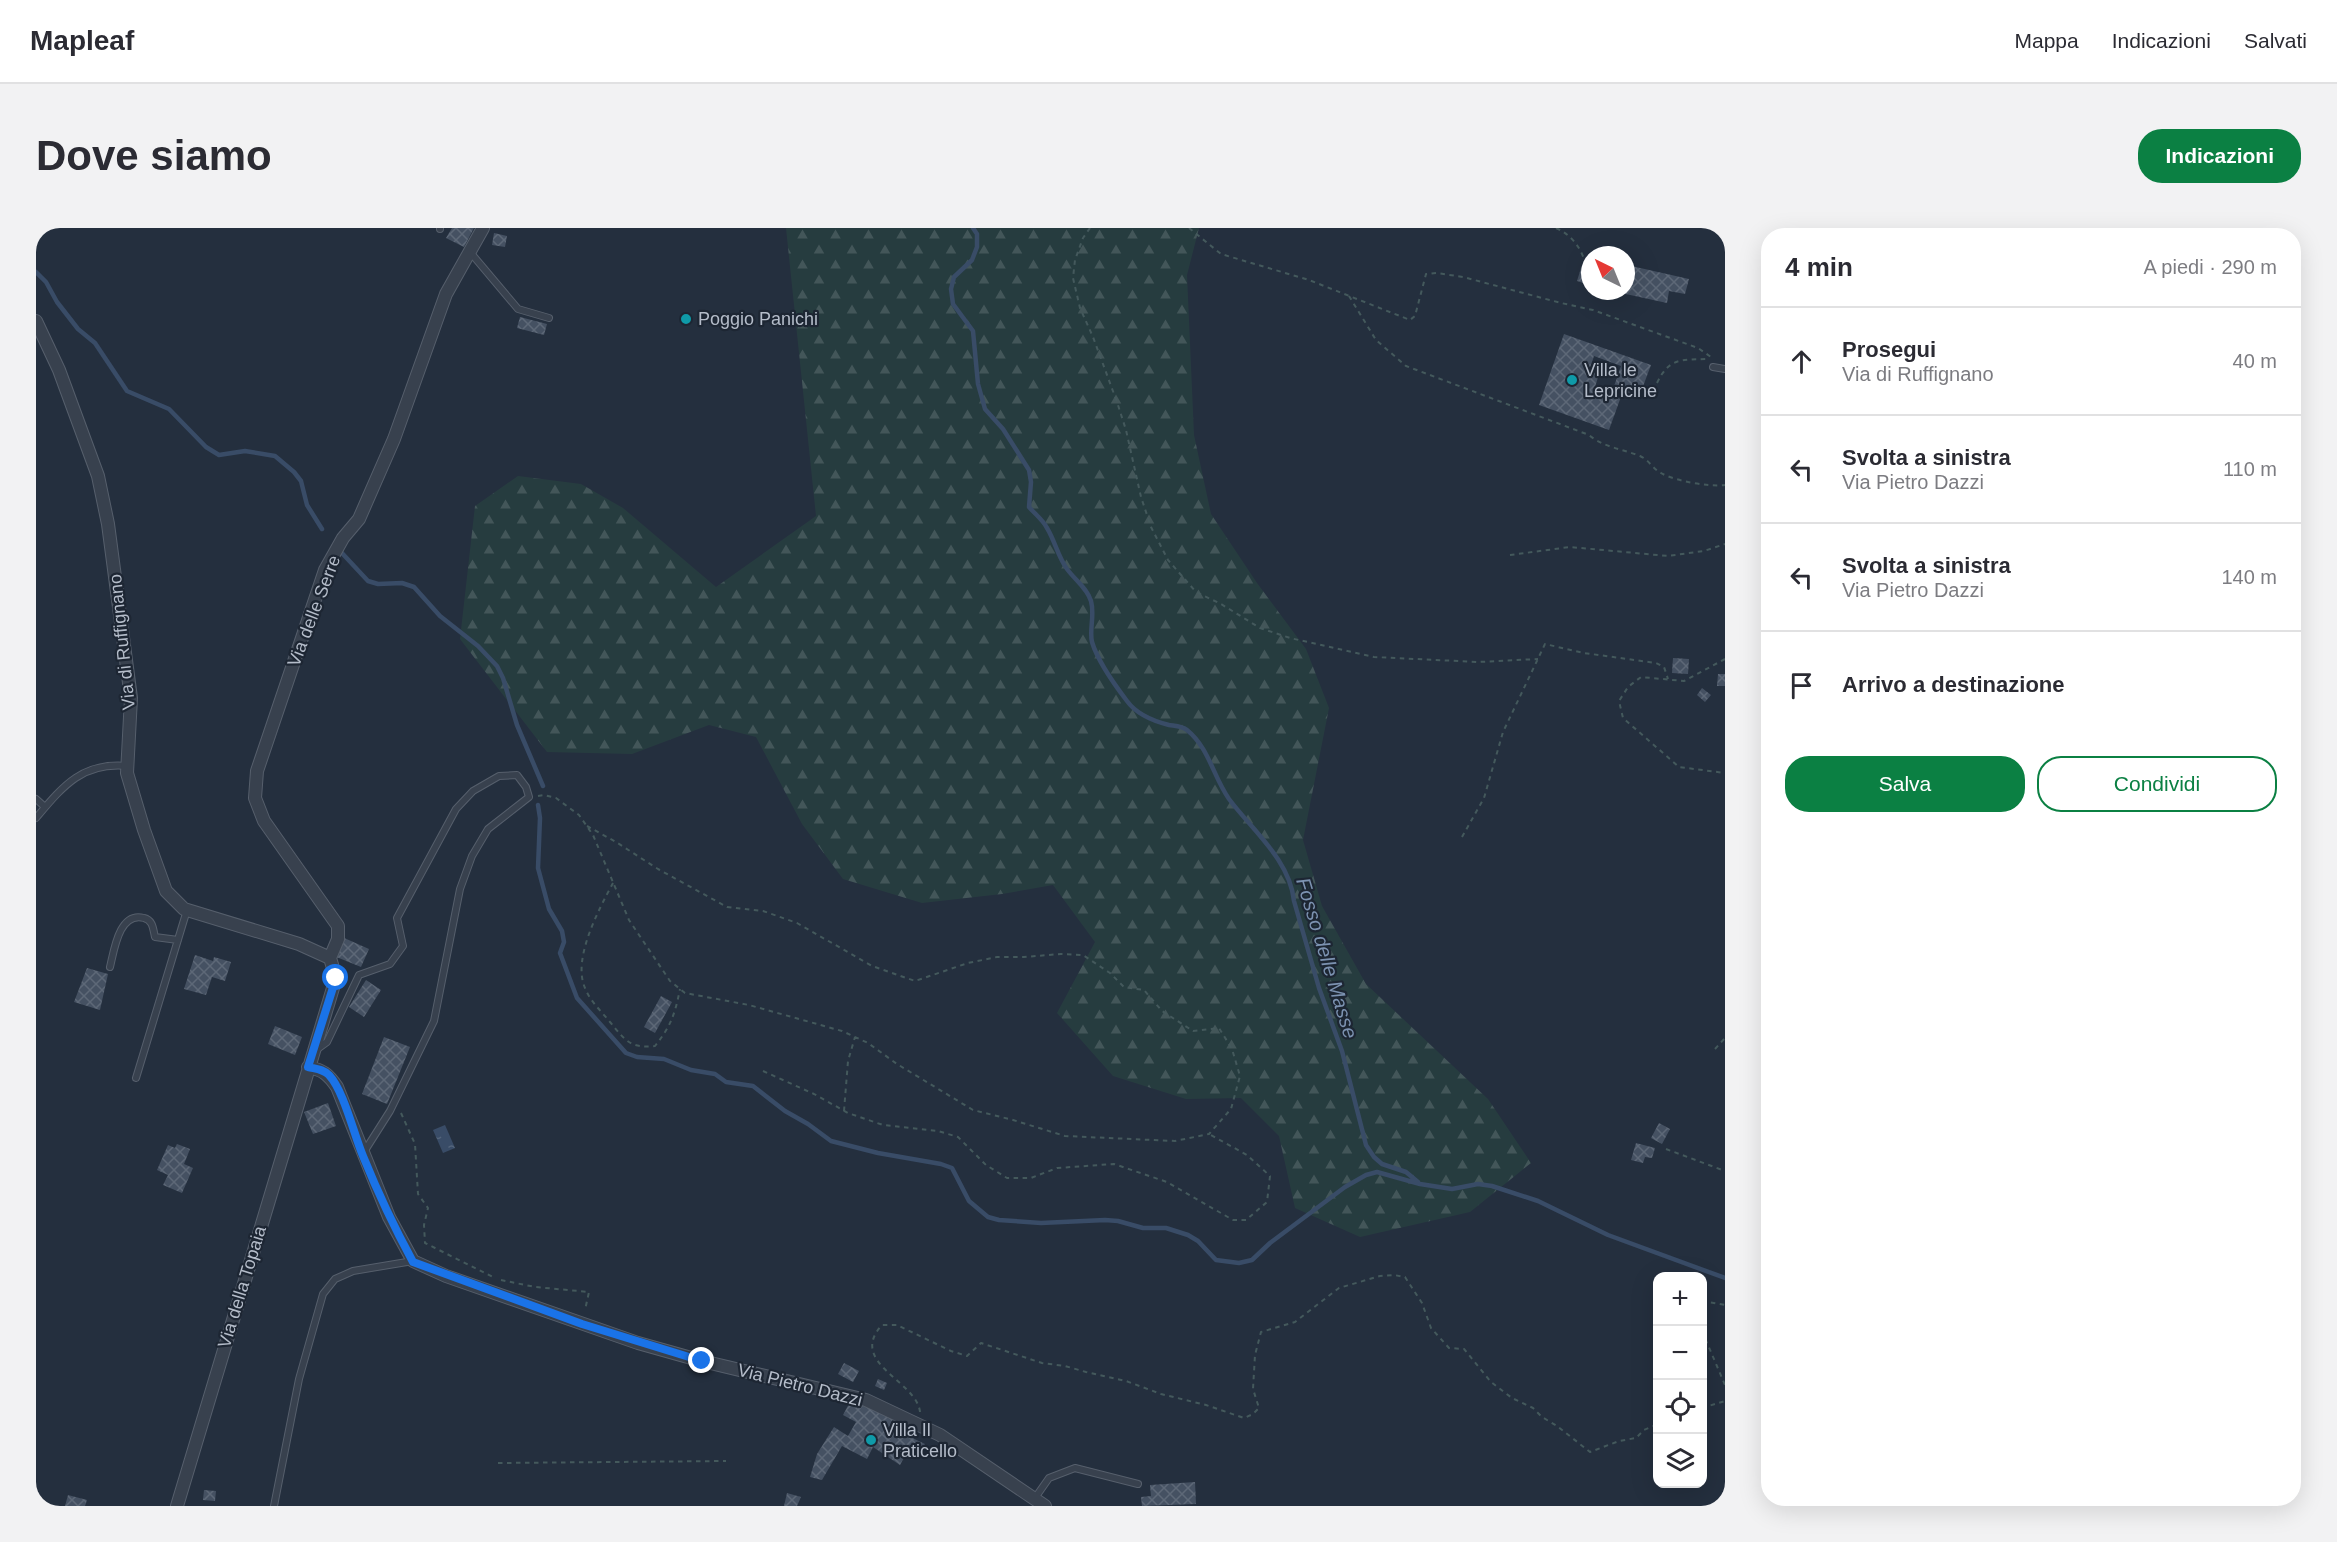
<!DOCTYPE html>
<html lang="it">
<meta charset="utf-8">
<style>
body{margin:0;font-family:Arial,sans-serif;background:#f2f2f3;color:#2b2b33}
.controls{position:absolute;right:18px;bottom:18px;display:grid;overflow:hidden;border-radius:12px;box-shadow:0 6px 24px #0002}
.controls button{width:54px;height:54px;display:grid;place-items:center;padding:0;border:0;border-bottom:2px solid #e1e1e2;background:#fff;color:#2b2b33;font:30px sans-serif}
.compass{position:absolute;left:1545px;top:18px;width:54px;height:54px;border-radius:50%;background:#fff;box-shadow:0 6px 24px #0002;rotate:317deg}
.stop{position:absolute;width:18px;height:18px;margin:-14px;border:4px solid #1a73e8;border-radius:50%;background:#fff}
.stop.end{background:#1a73e8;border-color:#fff;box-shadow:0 2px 6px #0008}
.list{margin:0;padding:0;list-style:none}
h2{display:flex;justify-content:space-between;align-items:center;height:78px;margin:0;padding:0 24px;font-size:26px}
h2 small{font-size:20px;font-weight:400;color:#7c7c81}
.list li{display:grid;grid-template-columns:39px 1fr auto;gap:18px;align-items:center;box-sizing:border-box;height:108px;padding:0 24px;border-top:2px solid #e1e1e2}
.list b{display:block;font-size:22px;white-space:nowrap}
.list p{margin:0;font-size:20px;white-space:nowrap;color:#7c7c81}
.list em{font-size:20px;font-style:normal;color:#7c7c81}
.actions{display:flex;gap:12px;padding:18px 24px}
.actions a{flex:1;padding:14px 0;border:2px solid #0b8043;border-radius:24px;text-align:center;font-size:21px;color:#0b8043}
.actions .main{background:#0b8043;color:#fff}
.icon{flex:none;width:33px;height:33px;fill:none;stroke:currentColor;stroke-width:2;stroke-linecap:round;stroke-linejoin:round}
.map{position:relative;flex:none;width:1689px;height:1278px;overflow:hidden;border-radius:24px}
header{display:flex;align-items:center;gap:36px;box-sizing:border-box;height:84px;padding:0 30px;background:#fff;border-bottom:2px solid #e1e1e2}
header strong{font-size:28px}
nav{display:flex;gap:33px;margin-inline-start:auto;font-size:21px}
.intro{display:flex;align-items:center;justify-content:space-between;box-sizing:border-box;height:144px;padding:0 36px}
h1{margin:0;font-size:42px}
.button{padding:15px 27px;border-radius:24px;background:#0b8043;color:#fff;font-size:21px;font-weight:700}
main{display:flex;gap:36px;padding:0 36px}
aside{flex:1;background:#fff;border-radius:24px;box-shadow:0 6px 24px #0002}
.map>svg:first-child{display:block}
.forest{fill:url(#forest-firs)}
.water{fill:url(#water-ripples)}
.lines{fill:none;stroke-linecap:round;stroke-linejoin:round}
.stream{stroke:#394c67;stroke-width:4.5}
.building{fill:url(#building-cross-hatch);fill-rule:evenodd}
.service-casing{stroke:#565f6c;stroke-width:8}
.minor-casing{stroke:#565f6c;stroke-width:14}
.path{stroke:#44595c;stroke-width:2;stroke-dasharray:4.5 4.5;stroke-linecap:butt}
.service{stroke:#38414e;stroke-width:6}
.minor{stroke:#38414e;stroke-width:12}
.route{stroke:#1a73e8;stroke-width:8}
.culture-dot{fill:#0f9aa8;stroke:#1d2633;stroke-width:2}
.labels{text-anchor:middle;stroke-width:4.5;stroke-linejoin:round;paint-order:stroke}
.poi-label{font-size:18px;fill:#b4bcc9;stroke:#1d2633;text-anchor:start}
.street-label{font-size:18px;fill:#b4bcc9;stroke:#1d2633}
.water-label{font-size:20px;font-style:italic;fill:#7c92b1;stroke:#1d2633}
</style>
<header>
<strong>Mapleaf</strong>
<nav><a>Mappa</a><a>Indicazioni</a><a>Salvati</a></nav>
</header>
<div class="intro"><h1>Dove siamo</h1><a class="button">Indicazioni</a></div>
<main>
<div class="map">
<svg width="1689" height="1278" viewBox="0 0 1689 1278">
<defs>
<pattern id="forest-firs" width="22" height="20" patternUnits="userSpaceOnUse" patternTransform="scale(1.5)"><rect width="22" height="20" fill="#263c3f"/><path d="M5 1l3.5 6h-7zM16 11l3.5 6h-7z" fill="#435659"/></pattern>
<pattern id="water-ripples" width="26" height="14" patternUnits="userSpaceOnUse" patternTransform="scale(1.5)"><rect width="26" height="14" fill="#394c67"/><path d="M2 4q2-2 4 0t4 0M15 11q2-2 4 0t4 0" fill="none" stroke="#53647b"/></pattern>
<pattern id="building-cross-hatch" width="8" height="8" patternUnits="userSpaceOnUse" patternTransform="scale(1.5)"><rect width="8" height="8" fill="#455162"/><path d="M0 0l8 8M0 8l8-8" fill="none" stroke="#5d6877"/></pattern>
</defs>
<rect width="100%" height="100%" fill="#242f3e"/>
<path class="forest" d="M750,0H1163L1151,47L1158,207L1175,286L1221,355L1270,421L1293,480L1267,612L1286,678L1330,756L1452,871L1495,935L1434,984L1324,1009L1259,980L1243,908L1205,870L1150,871L1077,848L1021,785L1059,714L1017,657L966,666L886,675L807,651L766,596L720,509L673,497L596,526L511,524L424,411L439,278L482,248L545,256L587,280L680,359L780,288Z"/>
<path class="water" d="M409,897L419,920L407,925L397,902Z"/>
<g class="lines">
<path class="stream" d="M937,0L941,6V19L936,32L918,49L915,61L917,76L937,103L942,156L949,181L967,201L993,242L995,254L993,279C999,286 1007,292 1011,300C1019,313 1022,329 1031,341C1039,352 1051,360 1055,373C1059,387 1053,402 1056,414C1062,434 1078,456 1091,473C1101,487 1117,493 1133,497C1139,498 1146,498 1151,502C1173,520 1177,548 1193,571C1216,602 1254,632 1258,673L1283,760L1306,823L1330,917L1338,929L1346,936L1370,944L1382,954
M0,44L10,54L21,74L42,101L59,115L91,163L133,181L170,219L183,227L209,223L239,228L258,244L265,253L271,277L286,301
M305,324L332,353L342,356L366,355L378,359L404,388L442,418L461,438L467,450L481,497L507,558
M502,577L504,590L502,640L513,681L526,703L528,714L524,725L541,770L590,825L601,829L628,831L655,842L679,846L690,854L717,858L749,883L772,896L795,913L842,925L905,936L916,940L933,973L952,989L963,992L1005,995L1069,992L1082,993L1107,1000H1130L1152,1007L1162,1013L1180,1032L1203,1035L1216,1032L1234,1015L1309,959L1330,947L1341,944L1384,956L1416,961L1442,956L1456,958L1502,973L1572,1007L1689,1050"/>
</g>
<path class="building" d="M416,0H438L428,19L410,10Z
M458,5L471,8L469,19L456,17Z
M1591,37L1653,51L1649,66L1633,63L1631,75L1585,65V63H1590Z
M1545,40L1554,43V57L1541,53Z
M484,89L511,96L508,107L481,100Z
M1528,106L1615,137L1603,169L1587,163L1573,202L1503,177ZM1558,128L1585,138L1576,164L1559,159L1563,146L1553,143Z
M1637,430L1653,431L1652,446L1636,445Z
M1682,446H1689V458H1681Z
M1666,460L1675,467L1669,474L1661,467Z
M306,709L333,721L325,739L298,728Z
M159,727L177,733L178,729L195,734L189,753L176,749L170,767L148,761Z
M51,740L72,746L64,782L38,774Z
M330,752L345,762L328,789L313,779Z
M625,768L636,774L619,805L608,799Z
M239,798L266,809L259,827L232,816Z
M348,809L374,819L351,876L326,866Z
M292,875L300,898L277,906L268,884Z
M1623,895L1634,901L1626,916L1615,910Z
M1600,915L1619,920L1616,930L1609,929L1607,935L1595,932Z
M141,916L154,921L148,936L157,940L146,965L127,957L132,947L121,942L132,917L139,920Z
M808,1135L823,1143L817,1154L802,1146Z
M842,1151L851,1155L848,1162L839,1158Z
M815,1172L857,1191L853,1199L889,1216L882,1231L870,1226L864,1237L837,1219L831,1231L806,1218L786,1252L774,1249L781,1226L798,1199L812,1208L820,1194L807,1187Z
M1159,1254L1160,1276L1106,1278L1105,1269L1115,1268L1114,1257Z
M168,1262L180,1263L179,1273L167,1272Z
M751,1265L765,1269L761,1278H748Z
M32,1267L51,1272L49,1278H29Z"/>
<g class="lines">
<defs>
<path id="service" d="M404,1V0
M434,24L482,81L513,90
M1677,139L1689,141
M0,571L9,579
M0,590C27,558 46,534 91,538
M74,739C78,723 83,683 108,690C117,692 117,701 119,709L142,712
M280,822L291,814L323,747L354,736L367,718L361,690L420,581L437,563L463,548L481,547L490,559L493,569L452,601L436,628L424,661L398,793L354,883L328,924
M100,850L151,682
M999,1270L1013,1250L1039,1240L1102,1256
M238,1278L263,1151L287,1066L299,1051L317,1043L377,1033"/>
<path id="minor" d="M0,93L23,142L62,248L72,296L95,470L91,545L108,602L130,663L148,681L263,716L294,730L300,750L141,1278
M294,730L302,711V698L228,593L219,570L221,543L289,342L307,310L323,291L358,211L410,66L447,0
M272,839C287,842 292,846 301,859L353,989L377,1033L410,1048L602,1115L666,1133L830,1172L904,1207L1009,1278"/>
</defs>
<use href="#service" class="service-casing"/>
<use href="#minor" class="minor-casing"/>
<path class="path" d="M1054,0L1047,10L1039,32L1037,50L1044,80L1057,109L1081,174L1090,202L1105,269L1115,299L1132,332L1160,364L1185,376L1224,400L1254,410L1338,429L1442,434L1502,431
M1153,0L1185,26L1273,52L1374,92L1379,88L1390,46L1401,45L1427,49L1525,75L1557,82L1662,120L1675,129
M1520,0C1535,7 1544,18 1549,34L1554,36
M1313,68L1340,112L1370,138L1553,207C1567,219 1586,221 1604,228C1613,232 1617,241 1625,245C1638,253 1674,259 1689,257
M1621,155C1633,130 1644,132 1670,131
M1474,327L1534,319L1632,328L1668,323L1689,316
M1689,431L1648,453L1605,449L1592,459L1583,473L1587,490L1643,539L1689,545
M502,568L508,567L520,570L543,587L557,607L593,692L634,753L649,765L713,777L806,803L832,815L861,836L937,882L977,892L1029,908L1139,913L1173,906L1195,881L1204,848L1196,821L1183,800L1157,803L1126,783L1108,762L1088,759L1074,745L1047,727L1025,726L988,729H961L932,735L879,753L836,738L761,695L727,683L691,679L622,641L580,614L551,598
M1426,609L1448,570L1467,504L1509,416L1548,425L1620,435L1628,439L1632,451
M577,655C563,681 536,731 549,760C554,773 565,783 574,794C589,812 594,821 619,818C635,798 639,786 644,761
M1679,821L1689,810
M727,843L778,866L812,885L847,897L902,903L922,909L950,937L971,950H995L1021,940L1078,936L1131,954L1197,992H1210L1231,974L1234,948L1211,927L1173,906
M808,883L812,833L819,809
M365,885L379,916L382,966L392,980L388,997L389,1015L459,1050
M1630,921L1689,943
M465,1052L499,1059L553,1064L549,1082
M1666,1073L1689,1077
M1666,1103L1689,1157
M1666,1180L1689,1173
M884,1184C881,1153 811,1135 846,1097H861L915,1123L931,1128L945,1115L1006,1135L1029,1138L1050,1144L1090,1153L1125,1166L1170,1177L1208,1190L1217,1186L1223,1180L1217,1161L1219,1127L1225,1104L1259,1094L1303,1060L1344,1048L1358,1047L1369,1049L1386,1075L1395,1100L1413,1120L1428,1121L1455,1154L1476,1170L1497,1180L1506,1189L1521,1198L1554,1224L1583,1213L1600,1210L1608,1202L1622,1196
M462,1235L690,1233"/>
<use href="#service" class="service"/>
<use href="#minor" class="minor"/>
</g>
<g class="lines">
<path class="route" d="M300,750L272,839C280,841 287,841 293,847C308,863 318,907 327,928C342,965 358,999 377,1034L546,1096L666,1133"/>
</g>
<g class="culture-dot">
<circle cx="650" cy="91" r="6"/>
<circle cx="1536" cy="152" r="6"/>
<circle cx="835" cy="1212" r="6"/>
</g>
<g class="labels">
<g class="poi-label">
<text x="662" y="97">Poggio Panichi</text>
<text x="1548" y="148">Villa le<tspan x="1548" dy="21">Lepricine</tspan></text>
<text x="847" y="1208">Villa Il<tspan x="847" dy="21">Praticello</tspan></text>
</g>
<g class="street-label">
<text transform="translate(278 383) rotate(-69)" y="6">Via delle Serre</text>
<text transform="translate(86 414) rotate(-96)" y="6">Via di Ruffignano</text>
<text transform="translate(206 1059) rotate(-73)" y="6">Via della Topaia</text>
<text transform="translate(764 1157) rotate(14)" y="6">Via Pietro Dazzi</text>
</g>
<g class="water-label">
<text transform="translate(1291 730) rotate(73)" y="7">Fosso delle Masse</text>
</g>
</g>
</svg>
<div class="controls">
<button>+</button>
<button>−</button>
<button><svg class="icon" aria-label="locate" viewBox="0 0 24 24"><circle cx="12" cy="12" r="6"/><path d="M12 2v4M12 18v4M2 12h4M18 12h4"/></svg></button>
<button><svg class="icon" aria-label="layers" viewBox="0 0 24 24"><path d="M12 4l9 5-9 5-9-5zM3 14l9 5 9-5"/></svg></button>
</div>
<svg class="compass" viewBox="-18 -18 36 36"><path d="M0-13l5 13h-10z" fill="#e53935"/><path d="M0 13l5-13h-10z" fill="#7c7c81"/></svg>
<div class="stop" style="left:300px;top:750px"></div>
<div class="stop end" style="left:666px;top:1133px"></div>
</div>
<aside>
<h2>4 min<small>A piedi · 290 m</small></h2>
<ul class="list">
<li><svg class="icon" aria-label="ahead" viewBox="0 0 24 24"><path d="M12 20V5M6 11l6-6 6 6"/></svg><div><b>Prosegui</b><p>Via di Ruffignano</p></div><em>40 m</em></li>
<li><svg class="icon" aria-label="left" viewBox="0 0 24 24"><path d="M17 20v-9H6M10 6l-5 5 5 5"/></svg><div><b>Svolta a sinistra</b><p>Via Pietro Dazzi</p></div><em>110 m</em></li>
<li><svg class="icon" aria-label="left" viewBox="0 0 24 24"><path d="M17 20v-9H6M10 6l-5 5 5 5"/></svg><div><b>Svolta a sinistra</b><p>Via Pietro Dazzi</p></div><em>140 m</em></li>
<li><svg class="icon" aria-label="arrive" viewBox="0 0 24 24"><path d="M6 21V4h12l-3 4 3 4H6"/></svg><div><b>Arrivo a destinazione</b></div></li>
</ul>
<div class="actions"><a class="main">Salva</a><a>Condividi</a></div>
</aside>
</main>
